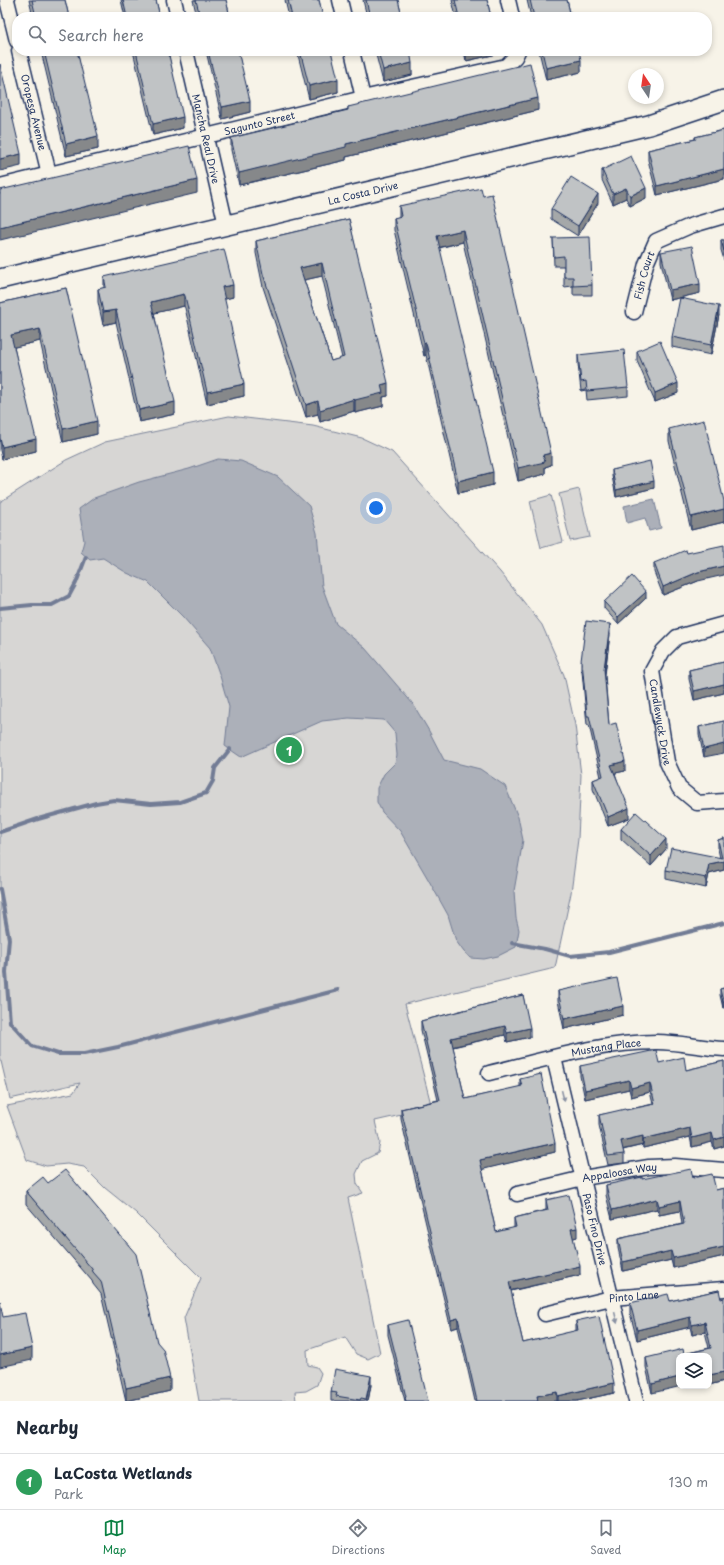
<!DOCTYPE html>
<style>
body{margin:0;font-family:"Playpen Sans",sans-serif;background:#f6f6f7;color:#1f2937}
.controls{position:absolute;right:12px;bottom:12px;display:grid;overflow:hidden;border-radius:8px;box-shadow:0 2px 6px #0003}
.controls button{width:36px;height:36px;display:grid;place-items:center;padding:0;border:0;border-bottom:1px solid #e0e1e3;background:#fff;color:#1f2937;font:20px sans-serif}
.compass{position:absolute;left:628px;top:68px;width:36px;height:36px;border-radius:50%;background:#fff;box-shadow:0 2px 6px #0003;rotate:347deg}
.you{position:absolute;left:376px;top:508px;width:14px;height:14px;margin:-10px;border:3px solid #fff;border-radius:50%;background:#1a73e8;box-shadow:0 0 0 6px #1a73e833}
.badge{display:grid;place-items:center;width:26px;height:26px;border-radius:50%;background:#0b8043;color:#fff;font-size:13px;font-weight:700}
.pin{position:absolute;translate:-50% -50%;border:2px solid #fff;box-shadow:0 1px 4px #0006}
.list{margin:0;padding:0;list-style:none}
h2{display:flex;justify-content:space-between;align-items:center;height:52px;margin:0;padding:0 16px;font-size:17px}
h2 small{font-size:13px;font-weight:400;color:#747a83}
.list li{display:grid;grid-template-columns:26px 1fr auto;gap:12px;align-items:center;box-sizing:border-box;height:56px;padding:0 16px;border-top:1px solid #e0e1e3}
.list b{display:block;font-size:15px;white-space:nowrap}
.list p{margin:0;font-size:13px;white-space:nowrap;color:#747a83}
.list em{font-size:13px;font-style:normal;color:#747a83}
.icon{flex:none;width:22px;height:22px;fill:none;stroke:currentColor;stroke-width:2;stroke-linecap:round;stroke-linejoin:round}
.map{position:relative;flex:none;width:724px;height:1401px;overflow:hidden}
.search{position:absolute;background:#fff;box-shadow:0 2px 6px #0003;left:12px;right:12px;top:12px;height:44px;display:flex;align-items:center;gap:10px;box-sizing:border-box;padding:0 14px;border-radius:16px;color:#747a83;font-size:15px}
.sheet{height:108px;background:#fff}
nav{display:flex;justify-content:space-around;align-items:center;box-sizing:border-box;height:56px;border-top:1px solid #e0e1e3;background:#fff;font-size:11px;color:#747a83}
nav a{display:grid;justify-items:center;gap:2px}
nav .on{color:#0b8043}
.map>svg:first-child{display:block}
.green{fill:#d7d6d4;stroke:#798299}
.water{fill:#acb0b9;stroke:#727c95}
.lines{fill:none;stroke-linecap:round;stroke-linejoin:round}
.stream{stroke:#727c95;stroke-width:4}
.street-casing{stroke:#1b2f5e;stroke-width:17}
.secondary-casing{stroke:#1b2f5e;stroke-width:22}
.street{stroke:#f7f3e8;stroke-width:14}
.secondary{stroke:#f7f3e8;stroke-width:19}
.wall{fill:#a5a8a9;stroke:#1b2f5e;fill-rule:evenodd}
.shaded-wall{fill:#86888a;stroke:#1b2f5e}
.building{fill:#c0c3c5;stroke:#1b2f5e;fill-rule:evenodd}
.oneway{fill:#8991a3}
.labels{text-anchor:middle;stroke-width:3.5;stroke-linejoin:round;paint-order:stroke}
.street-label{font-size:10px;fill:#1b2f5e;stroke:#f7f3e8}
</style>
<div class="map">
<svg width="724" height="1401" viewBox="0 0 724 1401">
<rect width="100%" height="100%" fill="#f7f3e8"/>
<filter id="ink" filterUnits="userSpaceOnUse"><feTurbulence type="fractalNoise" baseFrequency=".025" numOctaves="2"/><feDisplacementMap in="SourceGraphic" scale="8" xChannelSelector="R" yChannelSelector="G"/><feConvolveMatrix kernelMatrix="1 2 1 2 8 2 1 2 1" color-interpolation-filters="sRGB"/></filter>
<g filter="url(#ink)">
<path class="green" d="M229,416L313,426L362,438L392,452L500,572L542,625L564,675L575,725L581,775L578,839L571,893L555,968L405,1004L432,1108L375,1121L380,1143L378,1153L362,1161L356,1174L357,1184L363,1193L348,1198L380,1353L368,1359L356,1354L345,1337L307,1350L308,1365L317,1367L321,1373L317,1385L306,1391L295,1392L296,1401H199L184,1318L201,1278L136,1213L105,1188L84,1167L67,1164L46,1166L27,1160L7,1106L73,1093L80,1083L10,1099L0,1057V502L66,460L105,442Z
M579,489L590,537L570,541L559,494Z
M551,495L563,542L541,548L530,501Z"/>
<path class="water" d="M218,459L241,461L278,477L309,506L317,533L322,586L336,624L365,648L413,704L429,731L444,760L480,769L505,786L518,817L523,840L514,891L516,918L519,930L516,947L498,956L484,959L471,958L464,952L456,941L448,915L428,879L400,831L382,812L377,802V788L384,774L395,763L397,755L395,733L384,720L349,718L322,721L241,757L225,746L229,707L220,676L210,648L183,617L148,582L127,573L103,558L90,560L81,552L84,541L79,509L94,498L139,482L189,469Z
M654,499L661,528L649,531L645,518L627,523L624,506Z"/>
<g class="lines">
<path class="stream" d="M0,608L32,605H52L69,596L76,583L86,557
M0,832L38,819L96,803L114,800L151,804L180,802L206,793L213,781L215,768L230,749
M0,889L9,939L6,972L10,1022L32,1046L58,1054H84L118,1047L338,990
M512,943L545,949L570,956L609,952L724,923"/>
<defs>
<g id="street">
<path d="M7,0L17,41"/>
<path d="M174,0L178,17"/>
<path d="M340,0L344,17"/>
<path d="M508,0L512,17"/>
<path id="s1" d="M19,51L49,174"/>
<path id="s2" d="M186,51L226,225"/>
<path d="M352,51L363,98"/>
<path id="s3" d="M0,186L363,98L506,66L515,57L518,51"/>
<path id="s4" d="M634,312L646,264L656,241L690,226L724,216"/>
<path id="s5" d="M724,624L677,637L663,651L652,671L667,762L679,788L697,803L724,801"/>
<path id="s6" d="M554,1058L636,1401"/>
<path id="s7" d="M489,1073C544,1060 601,1042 657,1042C679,1042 702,1048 724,1049"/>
<path id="s8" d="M517,1194L583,1178L649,1167L675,1166L724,1170"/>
<path id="s9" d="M545,1314L611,1298L724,1289"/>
</g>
<g id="secondary">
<path id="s10" d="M0,279L649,125L724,100"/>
</g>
</defs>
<use href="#street" class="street-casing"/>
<use href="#secondary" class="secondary-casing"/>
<use href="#street" class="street"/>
<use href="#secondary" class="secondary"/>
</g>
<path class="wall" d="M29,0H65L69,17H33Z
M121,0H156L160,17H125Z
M193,0H226L230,17H197Z
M285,0H319L323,17H289Z
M363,0H398L402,17H367Z
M452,0H487L491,17H456Z
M527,0H567L571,17H531Z
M41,51H77L98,149L66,156Z
M133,51H168L183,128L153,135Z
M206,51H238L250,112L222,119Z
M297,51H331L338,92L309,99Z
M375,51H410L412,75L383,82Z
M464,51H497V54L466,61Z
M539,51H579L581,72L546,80Z
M348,107L538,110L346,157V160L239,185L231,150V138L348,110Z
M724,130V179L657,195L648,160V150L695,139V137Z
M602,170L646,198L630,206L626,198L613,204L602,180Z
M483,196L551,465L545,467V474L518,481L463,242L439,248L493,485L458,493L426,355L424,356L394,230V218L399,217V206Z
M598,203L578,236L551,219V209Z
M349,219L388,396L383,397V406L355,413L354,411L320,422L318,414L306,417L263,287L256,253V241ZM322,276L342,358L331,361L304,280Z
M553,238L592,285V295H573V286L564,287V266H554Z
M721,240H724V260L721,250Z
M661,252L700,293L670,300L661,262Z
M104,277L233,297L224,299L244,396L207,404L185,308L184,306L154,313L175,414L139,422L116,322L103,325L98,302V289L104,288Z
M66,288L97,434L63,442L40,341L14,347L36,451L2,459L0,450V303Z
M719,315L711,355L672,347V337Z
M637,351L678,393L655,402L637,361Z
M578,355L628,387V396L587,400L586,390L581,391L578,364Z
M669,429L724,501V522L691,530L669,441Z
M612,470L654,488L616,497L612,476Z
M654,563L698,581L663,595L654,572Z
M646,598L618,624L604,608V602Z
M610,634L605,675L609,725L625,771L615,773L629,818L608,826L593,789V780L601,777L589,725H587L582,671L581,670V661Z
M724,662V693L694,700L689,679V670Z
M724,721L704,757L699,735V727Z
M621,829L666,849L651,866L621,839Z
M724,838V870L709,874L706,888L666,879V870L720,858L718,849V840Z
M724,988L723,1008L720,995V989Z
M558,991L623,1015L564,1029L558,1001Z
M523,995L530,1037L507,1042L505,1035L453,1047L465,1099L520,1087V1079L555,1152L482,1169L496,1232L514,1228V1218L546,1210V1200L577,1237L573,1238L580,1275L511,1291L523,1343L576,1331V1321L614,1393L577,1401H475L458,1327L451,1329L401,1119V1109L438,1100L421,1030V1021Z
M724,1061V1146L714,1149L712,1142L692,1147L690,1137L643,1148V1145L623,1150L624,1154V1163L608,1165L599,1125V1115L626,1110L653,1104L650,1092L631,1097L629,1089L585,1099L580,1076V1066L659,1063L686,1070Z
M693,1178L716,1190L724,1188V1256L673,1268L671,1260L623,1271L618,1248V1239L682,1224L680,1211L659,1215L657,1209L612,1219L606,1195V1185L642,1179Z
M26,1191L157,1342L170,1391L126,1401L101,1294L93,1284L92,1281L26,1204Z
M719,1290L724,1381L709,1385V1356L652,1393L646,1367V1358L684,1354L709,1348L705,1332L692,1335L690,1327L637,1340L630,1313V1303L670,1301Z
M388,1325L428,1401H405L388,1335Z
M371,1385L368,1401H331V1392Z"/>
<path class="shaded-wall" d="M466,51H497V54L466,61Z
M581,60V72L546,80V68Z
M412,63V75L383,82V70Z
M338,79V92L309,99V86Z
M538,98V110L346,157V160L239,185V173L346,144Z
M250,101V112L222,119V107Z
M183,117V128L153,135V124Z
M98,136V149L66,156V144Z
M21,154V166L0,171V159Z
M724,169V179L657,195V186Z
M197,180V193L0,240V227Z
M626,188V198L613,204V194Z
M646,188V198L630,206V196Z
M598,194V203L578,236V226Z
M463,230V242L437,248V236Z
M322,263V276L300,281V268Z
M700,284V293L670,300V290Z
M233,285V297L222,300V287Z
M184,294V306L151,314V302Z
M719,306V315L711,355V345Z
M116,310V322L103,325V312Z
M40,329V341L11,348V335Z
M424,343H426V355L424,356Z
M388,383V396L383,397V406L355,413V400L381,385Z
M678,383V393L655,402V393Z
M244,384V396L207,404V392Z
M354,399V411L320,422V410Z
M318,401V414L306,417V405Z
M175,402V414L139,422V410Z
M97,421V434L63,442V429Z
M36,439V451L2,459V447Z
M551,453V465L545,467V474L518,481V468L543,455Z
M493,472V485L458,493V481Z
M654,481V488L616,497V490Z
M724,509V522L691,530V517Z
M724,566V575L698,581L663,595V587L698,572Z
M646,592V598L618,624V617Z
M610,624V634L604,679V669Z
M724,684V693L694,700V691Z
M724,744V753L704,757V749Z
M625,761V771L611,774V765Z
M629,808V818L608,826V817Z
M666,839V849L651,866V856Z
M724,861V870L709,874L706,888V878L709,864Z
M723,1002H724V1008H723Z
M623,1006V1015L564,1029V1019Z
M505,1026V1035L451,1047V1038Z
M530,1028V1037L507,1042V1033Z
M629,1080V1089L585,1099V1090Z
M650,1083V1092L631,1097V1088Z
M690,1128V1137L643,1148V1139Z
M712,1133V1142L692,1147V1138Z
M643,1136V1145L621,1150V1141Z
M724,1137V1146L714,1149V1140Z
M555,1143V1152L480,1170V1160Z
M657,1199V1209L612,1219V1210Z
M680,1201V1211L659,1215V1206Z
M577,1228V1237L571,1239V1229Z
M724,1247V1256L673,1268V1258Z
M671,1251V1260L623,1271V1262Z
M580,1266V1275L509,1291V1282Z
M690,1317V1327L637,1340V1330Z
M458,1318V1327L451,1329V1320Z
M705,1322V1332L692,1335V1325Z
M32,1348V1360L0,1367V1355Z
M724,1372V1381L709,1385V1375Z
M371,1376V1385L368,1401H366Z
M679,1377V1386H682L652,1393V1384Z
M170,1378V1391L126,1401V1388Z
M614,1383V1393L577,1401H558V1396Z
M557,1392V1401H537V1396Z"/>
<path class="building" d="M32,0H65L69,17H36Z
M123,0H156L160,17H127Z
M196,0H226L230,17H200Z
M288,0H319L323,17H292Z
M366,0H398L402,17H370Z
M455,0H487L491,17H459Z
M530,0H567L571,17H534Z
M44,51H77L98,136L66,144Z
M136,51H168L183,117L153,124Z
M208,51H238L250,101L222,107Z
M300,51H331L338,79L309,86Z
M378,51H410L412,63L383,70Z
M542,51H579L581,60L546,68Z
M530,63L538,98L346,144V147L239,173L231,138L348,110V107Z
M0,64L21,154L0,159Z
M724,130V169L657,186L648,150L696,139L695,137Z
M189,146L197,180L0,227V190Z
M631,156L646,188L630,196L626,188L613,194L602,170Z
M571,177L598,194L578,226L551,209Z
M481,188L483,196L492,194L551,453L543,455L545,462L518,468L463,230L437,236L493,472L458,481L426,343H424L394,218L401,216L399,206Z
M349,219L388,383L381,385L383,393L355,400L354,399L320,410L318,401L306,405L263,274L256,241ZM322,263L344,357L331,361L300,268Z
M590,237L592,285L573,286V277H564V256L554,257L553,238Z
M721,240H724V251Z
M692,246L700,284L670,290L661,252Z
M224,249L233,285L222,287L244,384L207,392L185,296L184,294L151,302L175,402L139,410L116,310L103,312L98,289L106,287L104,277Z
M66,288L97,421L63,429L40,329L11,335L36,439L2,447L0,438V303Z
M680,298L719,306L711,345L672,337Z
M660,341L678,383L655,393L637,351Z
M624,350L628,387L587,391L586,381L581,382L578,355Z
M704,420L724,501V509L691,517L669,429Z
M650,461L654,481L616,490L612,470Z
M724,545V566L698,572L663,587L654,563L686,550L687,553Z
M632,576L646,592L618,617L604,602Z
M586,621L610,624L604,669L609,725L616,723L625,761L611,765L629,808L608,817L593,780L603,776L589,716H587L582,661H581Z
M724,662V684L694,691L689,670Z
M724,721V744L704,749L699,727Z
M636,812L666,839L651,856L621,829Z
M724,838V861L709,864L706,878L666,870L671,848L722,858L718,840Z
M617,978L623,1006L564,1019L558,991Z
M724,988V1002H723L720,989Z
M523,995L530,1028L507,1033L505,1026L451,1038L465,1099L522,1086L520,1079L541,1074L555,1143L480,1160L496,1232L516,1227L514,1218L548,1210L546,1200L569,1195L577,1228L571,1229L580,1266L509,1282L523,1343L578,1330L576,1321L599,1316L614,1383L558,1396L557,1392L537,1396L538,1401H477L458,1318L451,1320L401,1109L440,1100L421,1021Z
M656,1050L659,1063L684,1057L686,1070L724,1061V1137L714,1140L712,1133L692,1138L690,1128L643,1139V1136L621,1141L624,1154L608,1156L599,1115L625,1109L626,1110L655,1104L650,1083L631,1088L629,1080L585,1090L580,1066Z
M691,1169L693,1178L712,1174L716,1190L724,1188V1247L673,1258L671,1251L623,1262L618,1239L684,1224L680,1201L659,1206L657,1199L612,1210L606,1185L642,1177V1179Z
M65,1170L136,1254L157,1342L163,1349L170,1378L126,1388L101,1281L93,1272L92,1269L26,1191L43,1177L48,1183Z
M719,1290L721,1299L724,1298V1372L709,1375V1356H679V1377L652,1384L646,1358L683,1349L684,1354L711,1348L705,1322L692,1325L690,1317L637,1330L630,1303L668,1294L670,1301Z
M0,1302L3,1317L25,1313L32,1348L0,1355Z
M408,1320L428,1401H406L405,1398L406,1397L388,1325Z
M335,1369L371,1376L366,1399L361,1398L360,1400L336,1396L337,1393L331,1392Z"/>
<defs><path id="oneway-solid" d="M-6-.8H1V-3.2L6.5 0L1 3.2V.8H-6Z"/></defs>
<g class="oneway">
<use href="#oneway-solid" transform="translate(563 1096) rotate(76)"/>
<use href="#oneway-solid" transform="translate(616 1318) rotate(76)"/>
</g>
</g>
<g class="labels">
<g class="street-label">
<text dy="4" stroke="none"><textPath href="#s1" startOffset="63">Oropesa Avenue</textPath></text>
<text dy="4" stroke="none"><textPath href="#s3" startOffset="267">Sagunto Street</textPath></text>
<text dy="4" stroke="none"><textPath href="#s2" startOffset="90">Mancha Real Drive</textPath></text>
<text dy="4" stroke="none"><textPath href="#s10" startOffset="373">La Costa Drive</textPath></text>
<text dy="4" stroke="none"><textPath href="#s4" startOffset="38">Fish Court</textPath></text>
<text dy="4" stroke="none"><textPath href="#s5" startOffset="143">Candlewyck Drive</textPath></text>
<text dy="4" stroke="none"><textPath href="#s7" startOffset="120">Mustang Place</textPath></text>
<text dy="4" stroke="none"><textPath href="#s8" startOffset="105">Appaloosa Way</textPath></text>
<text dy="4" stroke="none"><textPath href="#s6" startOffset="176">Paso Fino Drive</textPath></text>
<text dy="4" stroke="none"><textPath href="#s9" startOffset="91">Pinto Lane</textPath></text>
</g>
</g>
</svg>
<div class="controls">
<button><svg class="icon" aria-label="layers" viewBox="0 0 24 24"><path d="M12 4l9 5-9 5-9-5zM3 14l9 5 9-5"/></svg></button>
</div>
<svg class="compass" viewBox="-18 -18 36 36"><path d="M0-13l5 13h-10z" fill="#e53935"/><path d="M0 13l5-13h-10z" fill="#747a83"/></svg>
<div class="you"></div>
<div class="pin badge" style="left:289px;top:750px;background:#2e9e5b">1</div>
<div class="search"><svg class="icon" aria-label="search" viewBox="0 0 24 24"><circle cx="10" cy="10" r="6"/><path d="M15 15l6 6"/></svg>Search here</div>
</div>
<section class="sheet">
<h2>Nearby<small></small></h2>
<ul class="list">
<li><span class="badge" style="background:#2e9e5b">1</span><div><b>LaCosta Wetlands</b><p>Park</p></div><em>130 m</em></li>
</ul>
</section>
<nav>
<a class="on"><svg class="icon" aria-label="map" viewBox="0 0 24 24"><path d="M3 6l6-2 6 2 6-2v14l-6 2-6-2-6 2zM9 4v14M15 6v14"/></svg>Map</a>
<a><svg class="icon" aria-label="directions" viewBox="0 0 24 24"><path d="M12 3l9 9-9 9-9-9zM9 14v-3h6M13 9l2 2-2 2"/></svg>Directions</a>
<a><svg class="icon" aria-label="saved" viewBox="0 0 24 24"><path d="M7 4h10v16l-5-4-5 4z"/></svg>Saved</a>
</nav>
